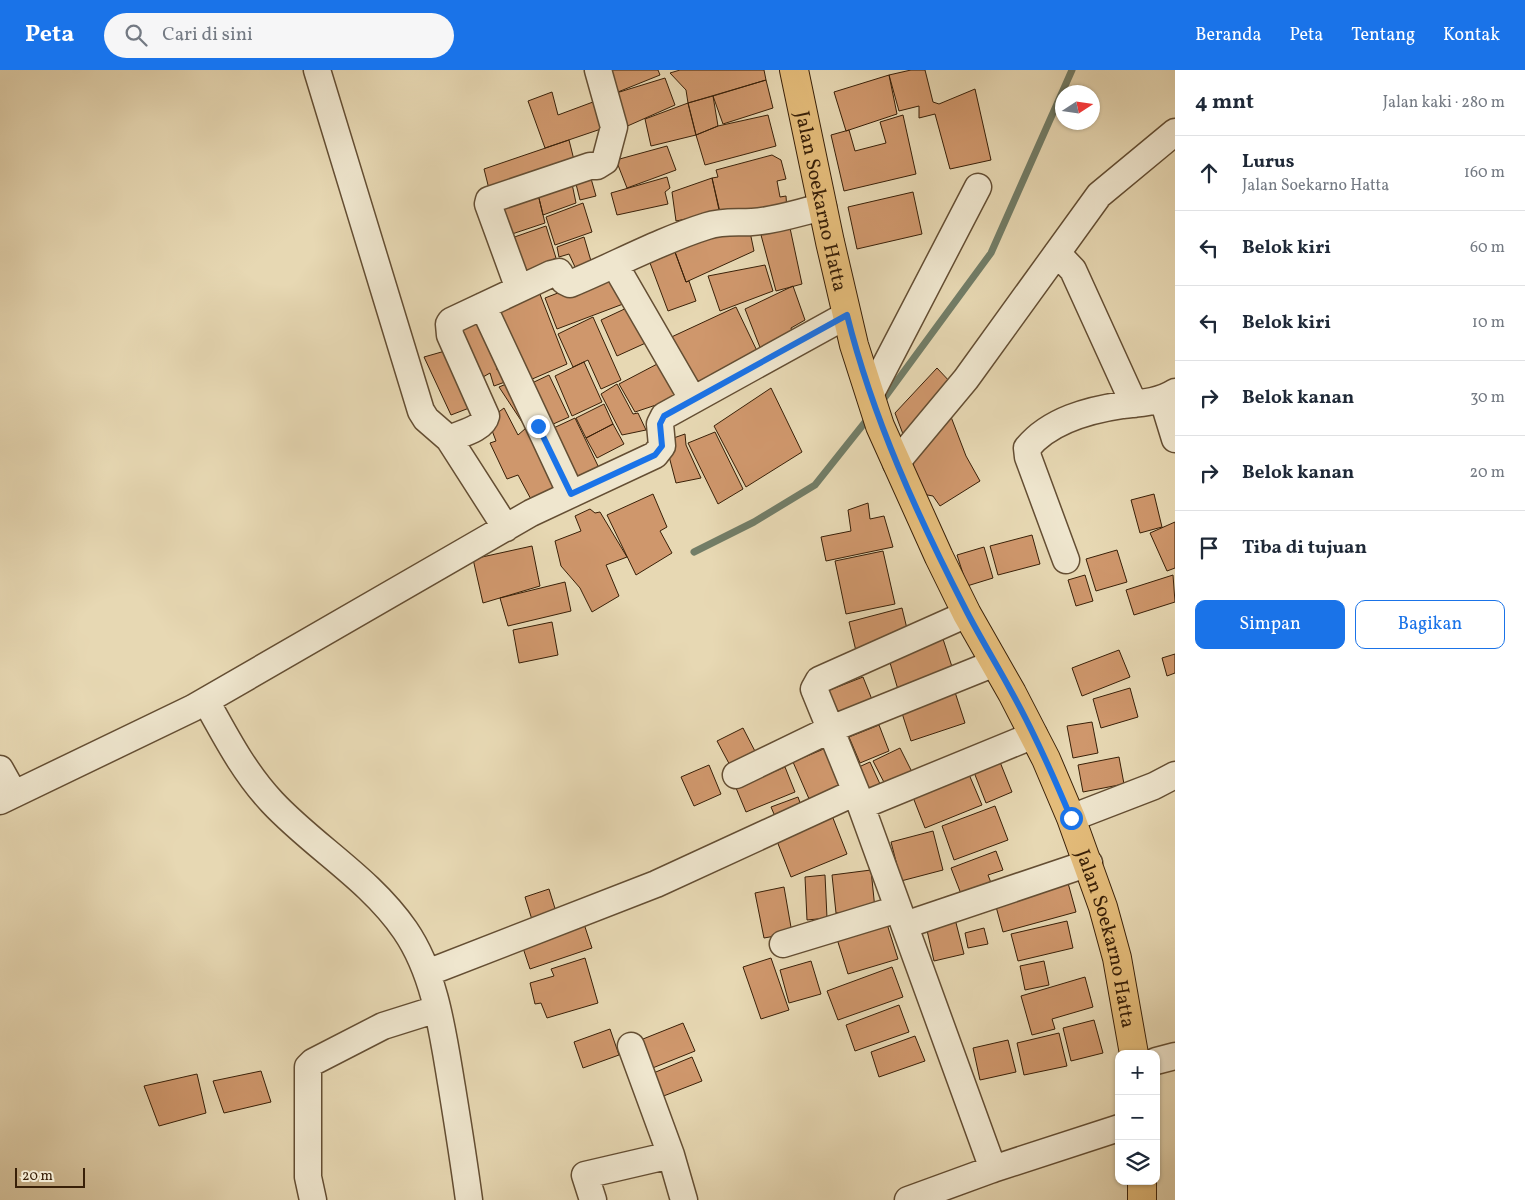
<!DOCTYPE html>
<html lang="id">
<meta charset="utf-8">
<style>
body{margin:0;font-family:Vollkorn,serif;background:#f6f6f7;color:#1f2937}
.controls{position:absolute;right:15px;bottom:15px;display:grid;overflow:hidden;border-radius:10px;box-shadow:0 1px 4px #0004}
.controls button{width:45px;height:45px;display:grid;place-items:center;padding:0;border:0;border-bottom:1px solid #e0e1e3;background:#fff;color:#1f2937;font:25px sans-serif}
.compass{position:absolute;left:1055px;top:15px;width:45px;height:45px;border-radius:50%;background:#fff;box-shadow:0 1px 4px #0004;rotate:78deg}
.scale{position:absolute;left:15px;bottom:12px;width:70px;box-sizing:border-box;padding-left:5px;border:2px solid #392008;border-top:0;font-size:14px;line-height:18px;white-space:nowrap;color:#392008;-webkit-text-stroke:4px #efe6ce;paint-order:stroke}
.stop{position:absolute;width:15px;height:15px;margin:-11px;border:4px solid #1a73e8;border-radius:50%;background:#fff}
.stop.end{background:#1a73e8;border-color:#fff;box-shadow:0 1px 5px #0008}
.list{margin:0;padding:0;list-style:none}
h2{display:flex;justify-content:space-between;align-items:center;height:65px;margin:0;padding:0 20px;font-size:21px}
h2 small{font-size:16px;font-weight:400;color:#747a83}
.list li{display:grid;grid-template-columns:32px 1fr auto;gap:15px;align-items:center;box-sizing:border-box;height:75px;padding:0 20px;border-top:1px solid #e0e1e3}
.list b{display:block;font-size:19px;white-space:nowrap}
.list p{margin:0;font-size:16px;white-space:nowrap;color:#747a83}
.list em{font-size:16px;font-style:normal;color:#747a83}
.actions{display:flex;gap:10px;padding:15px 20px}
.actions a{flex:1;padding:11px 0;border:1px solid #1a73e8;border-radius:10px;text-align:center;font-size:18px;color:#1a73e8}
.actions .main{background:#1a73e8;color:#fff}
.icon{flex:none;width:28px;height:28px;fill:none;stroke:currentColor;stroke-width:2;stroke-linecap:round;stroke-linejoin:round}
.map{position:relative;flex:none;width:1175px;height:1130px;overflow:hidden}
header{display:flex;align-items:center;gap:30px;box-sizing:border-box;height:70px;padding:0 25px;background:#1a73e8;color:#fff}
header strong{font-size:24px}
nav{display:flex;gap:28px;margin-inline-start:auto;font-size:18px}
.search{width:350px;height:45px;background:#f6f6f7;display:flex;align-items:center;gap:12px;box-sizing:border-box;padding:0 18px;border-radius:28px;color:#747a83;font-size:19px}
main{display:flex}
aside{flex:1;background:#fff}
.map>svg:first-child{display:block}
.lines{fill:none;stroke-linecap:round;stroke-linejoin:round}
.stream{stroke:#727d67;stroke-width:7}
.building{fill:#cf976c;stroke:#392008}
.minor-casing{stroke:#644e33;stroke-width:29}
.major-casing{stroke:#392008;stroke-width:30}
.minor{stroke:#efe6ce;stroke-width:26}
.major{stroke:#e4bc7a;stroke-width:28}
.route{stroke:#1a73e8;stroke-width:6}
.labels{text-anchor:middle;stroke-width:4;stroke-linejoin:round;paint-order:stroke}
.street-label{font-size:20px;fill:#392008;stroke:#efe6ce}
</style>
<header>
<strong>Peta</strong>
<div class="search"><svg class="icon" aria-label="search" viewBox="0 0 24 24"><circle cx="10" cy="10" r="6"/><path d="M15 15l6 6"/></svg>Cari di sini</div>
<nav><a>Beranda</a><a>Peta</a><a>Tentang</a><a>Kontak</a></nav>
</header>
<main>
<div class="map">
<svg width="1175" height="1130" viewBox="0 0 1175 1130">
<rect width="100%" height="100%" fill="#e7d8b3"/>
<filter id="stains"><feTurbulence type="fractalNoise" baseFrequency=".004" numOctaves="4"/><feColorMatrix values="0 0 0 0 .2 0 0 0 0 .09 0 0 0 0 .02 0 0 0 .5 -.17"/></filter>
<radialGradient id="worn" r=".72"><stop offset=".6" stop-color="#630" stop-opacity="0"/><stop offset="1" stop-color="#630" stop-opacity=".3"/></radialGradient>
<g class="lines">
<path class="stream" d="M880,334L991,183L1072,0
M694,482L754,452L815,415L870,346"/>
</g>
<path class="building" d="M605,0H658L660,5L613,24Z
M680,0H764L766,10L688,33L686,20L670,3Z
M911,0H925L933,32L939,34L975,19L991,90L950,99L935,44L919,48V36L899,41L889,5Z
M889,5L897,44L846,61L834,22Z
M665,8L675,35L623,58L613,24Z
M766,10L773,38L723,54L713,26Z
M552,22L558,45L593,32L601,59L545,78L528,31Z
M713,26L718,56L696,65L688,33Z
M688,33L696,65L651,76L645,49Z
M768,45L776,76L705,95L696,65L718,56Z
M903,45L916,104L844,121L831,65L849,60L855,81L886,73L880,52Z
M569,70L576,98L491,127L484,99Z
M667,76L676,100L627,118L616,90Z
M772,85L781,90L786,109L777,111L780,127L786,126L787,141L721,149L712,108L718,107L716,100Z
M588,98L596,126L580,130L573,102Z
M570,104L576,133L543,145L536,116Z
M667,107L670,118L665,122L668,134L617,145L611,123Z
M712,108L720,142L676,151L672,122Z
M536,116L545,153L506,166L496,129Z
M913,122L922,164L857,179L848,137Z
M583,133L592,162L555,175L546,147Z
M546,156L556,188L518,207L506,170Z
M790,158L802,214L776,221L761,165Z
M750,162L754,181L686,212L675,182L713,163Z
M584,167L591,191L575,197L569,184L559,187L557,177Z
M675,182L686,212L689,211L696,231L668,241L650,193Z
M765,195L773,221L720,241L708,206Z
M617,200L631,231L557,259L545,228Z
M536,214L567,294L523,313L488,238Z
M793,216L805,250L791,258L794,269L763,285L745,239Z
M633,235L650,271L617,286L601,250Z
M736,237L759,285L695,323L665,270Z
M480,245L495,285L497,300L502,299L505,312L494,316L490,303L483,307L458,255Z
M593,247L621,310L601,319L588,290L573,297L558,264Z
M445,281L477,335L451,345L424,287Z
M584,292L602,332L572,346L555,306Z
M661,292L677,328L635,342L619,314Z
M937,298L952,314L906,372L895,343Z
M549,305L569,347L542,359L531,348L524,355L499,317L511,312L517,320Z
M617,314L633,344L638,343L646,360L622,365L601,324Z
M771,318L802,382L746,417L714,356Z
M604,334L613,354L586,368L576,348Z
M504,338L518,365L526,358L529,365L535,362L561,417L533,433L518,405L507,409L490,373L496,371L488,350Z
M948,339L966,386L980,411L940,436L933,426L922,424L910,385Z
M575,348L599,398L568,413L545,362Z
M613,354L624,374L597,388L586,368Z
M715,362L743,419L718,434L688,373Z
M685,364L686,375L701,408L676,413L665,371Z
M653,424L667,457L660,461L672,483L636,505L607,445Z
M1154,424L1162,457L1140,463L1131,430Z
M868,433L870,449L884,446L893,477L826,491L821,467L851,461L848,440Z
M590,439L595,443L600,442L627,487L606,495L619,526L592,542L580,518L561,496L555,471L581,461L575,446Z
M1175,452V498L1167,501L1150,463Z
M1032,465L1040,494L998,505L990,476Z
M532,476L540,516L483,533L473,489Z
M984,477L993,508L967,516L957,485Z
M1117,480L1127,512L1096,521L1086,489Z
M883,481L895,534L846,544L835,491Z
M1085,505L1093,531L1076,536L1068,510Z
M1173,505L1175,532L1134,545L1126,520Z
M565,512L571,541L508,556L500,528Z
M902,538L909,567L856,581L849,552Z
M552,552L558,585L519,593L513,560Z
M943,569L955,606L899,623L888,586Z
M1119,580L1130,607L1082,626L1072,598Z
M1175,584V603L1167,606L1162,588Z
M863,607L875,637L833,653L822,623Z
M1130,618L1138,647L1101,658L1093,629Z
M954,619L965,653L911,671L900,637Z
M1092,652L1098,683L1073,688L1067,656Z
M879,655L889,681L860,693L849,667Z
M743,658L758,687L733,701L717,671Z
M826,678L846,724L813,738L793,692Z
M900,678L915,708L889,722L873,691Z
M996,682L1012,722L986,733L970,692Z
M1119,687L1124,714L1083,722L1078,695Z
M870,692L885,725L867,733L852,700Z
M709,695L721,724L694,736L681,707Z
M965,695L982,735L925,758L909,717Z
M785,697L795,722L746,742L736,718Z
M798,727L803,741L777,751L771,737Z
M995,736L1008,770L954,790L942,756Z
M831,743L847,784L791,807L775,766Z
M933,761L943,800L901,811L891,772Z
M996,781L1003,800L988,805L993,818L963,829L951,798Z
M871,800L875,839L836,843L832,805Z
M825,805L827,848L807,850L805,807Z
M1068,813L1076,842L1003,862L995,833Z
M784,817L792,863L764,868L755,823Z
M549,819L557,845L533,853L525,827Z
M955,849L964,884L934,891L926,856Z
M583,851L592,878L530,899L521,872Z
M1067,851L1073,878L1018,891L1011,864Z
M887,854L898,889L848,904L837,869Z
M984,858L988,874L968,878L965,863Z
M585,888L598,933L547,948L541,933L535,934L530,913L554,906L551,899Z
M771,888L789,940L761,949L743,897Z
M811,891L821,924L789,933L780,900Z
M1044,891L1049,915L1025,920L1020,896Z
M892,897L903,927L838,950L827,921Z
M1085,907L1093,937L1052,949L1055,959L1032,965L1021,926Z
M899,935L909,962L855,981L846,955Z
M1094,950L1103,983L1071,991L1063,958Z
M683,953L695,981L650,999L638,971Z
M610,959L619,985L583,998L574,972Z
M1059,963L1067,996L1024,1005L1017,973Z
M915,966L925,991L879,1007L871,982Z
M1008,970L1016,1002L980,1010L973,978Z
M692,987L702,1011L661,1027L651,1004Z
M261,1001L271,1032L224,1043L213,1011Z
M197,1004L206,1043L159,1056L144,1016Z"/>
<g class="lines">
<defs>
<path id="minor" d="M317,0L421,341L426,349L449,369L506,458
M1057,183L1073,200L1134,334
M615,195L693,330
M519,219L488,134L489,130L590,96H597L605,91L614,57L598,0
M483,236L571,424
M870,325L978,117
M1163,330L1175,369
M449,369C460,364 483,359 486,346L450,265L449,254L451,251L551,204L559,202L564,211L570,214C616,195 659,171 707,156C722,151 737,153 752,152C775,151 800,142 823,137
M896,393L966,309L1099,125L1175,62
M1066,490L1028,387L1027,378C1050,350 1089,340 1123,335C1142,333 1159,332 1175,322
M967,544L819,610L814,619L856,722L993,1099
M206,631C226,667 244,702 272,732C314,777 369,808 405,860C436,905 443,965 452,1018C458,1055 464,1093 469,1130
M0,699L14,724
M736,705L831,659L995,593
M0,731L193,638L531,443L655,385L662,376L660,354L664,346L847,245
M861,736L1034,665
M1071,748L1154,716L1175,705
M905,855L1089,793
M783,874L898,839
M427,903L656,814L856,722
M631,976L671,1085L684,1130
M1156,991L1175,986
M313,1130L308,1107V997L313,992L383,956L437,939
M593,1130L585,1105L671,1085
M908,1130L993,1099L1119,1058"/>
<g id="major">
<path id="s1" d="M794,0L830,172L854,275L880,356L939,487L967,544L1012,623L1046,689L1071,748L1103,837L1117,888L1134,984"/>
<path d="M1142,1130V1111"/>
</g>
</defs>
<use href="#minor" class="minor-casing"/>
<use href="#major" class="major-casing"/>
<use href="#minor" class="minor"/>
<use href="#major" class="major"/>
</g>
<g class="lines">
<path class="route" d="M538,356L571,424L655,385L662,376L660,354L664,346L847,245C873,349 918,447 967,542C981,569 997,595 1011,621C1034,662 1053,705 1071,748"/>
</g>
<g class="labels">
<g class="street-label">
<text dy="7" stroke="none"><textPath href="#s1" startOffset="134">Jalan Soekarno Hatta</textPath></text>
<text dy="7" stroke="none"><textPath href="#s1" startOffset="929">Jalan Soekarno Hatta</textPath></text>
</g>
</g>
<rect width="100%" height="100%" filter="url(#stains)"/>
<rect width="100%" height="100%" fill="url(#worn)"/>
</svg>
<div class="controls">
<button>+</button>
<button>−</button>
<button><svg class="icon" aria-label="layers" viewBox="0 0 24 24"><path d="M12 4l9 5-9 5-9-5zM3 14l9 5 9-5"/></svg></button>
</div>
<svg class="compass" viewBox="-18 -18 36 36"><path d="M0-13l5 13h-10z" fill="#e53935"/><path d="M0 13l5-13h-10z" fill="#747a83"/></svg>
<div class="scale">20 m</div>
<div class="stop" style="left:1071px;top:748px"></div>
<div class="stop end" style="left:538px;top:356px"></div>
</div>
<aside>
<h2>4 mnt<small>Jalan kaki · 280 m</small></h2>
<ul class="list">
<li><svg class="icon" aria-label="ahead" viewBox="0 0 24 24"><path d="M12 20V5M6 11l6-6 6 6"/></svg><div><b>Lurus</b><p>Jalan Soekarno Hatta</p></div><em>160 m</em></li>
<li><svg class="icon" aria-label="left" viewBox="0 0 24 24"><path d="M17 20v-9H6M10 6l-5 5 5 5"/></svg><div><b>Belok kiri</b></div><em>60 m</em></li>
<li><svg class="icon" aria-label="left" viewBox="0 0 24 24"><path d="M17 20v-9H6M10 6l-5 5 5 5"/></svg><div><b>Belok kiri</b></div><em>10 m</em></li>
<li><svg class="icon" aria-label="right" viewBox="0 0 24 24"><path d="M7 20v-9h11M14 6l5 5-5 5"/></svg><div><b>Belok kanan</b></div><em>30 m</em></li>
<li><svg class="icon" aria-label="right" viewBox="0 0 24 24"><path d="M7 20v-9h11M14 6l5 5-5 5"/></svg><div><b>Belok kanan</b></div><em>20 m</em></li>
<li><svg class="icon" aria-label="arrive" viewBox="0 0 24 24"><path d="M6 21V4h12l-3 4 3 4H6"/></svg><div><b>Tiba di tujuan</b></div></li>
</ul>
<div class="actions"><a class="main">Simpan</a><a>Bagikan</a></div>
</aside>
</main>
